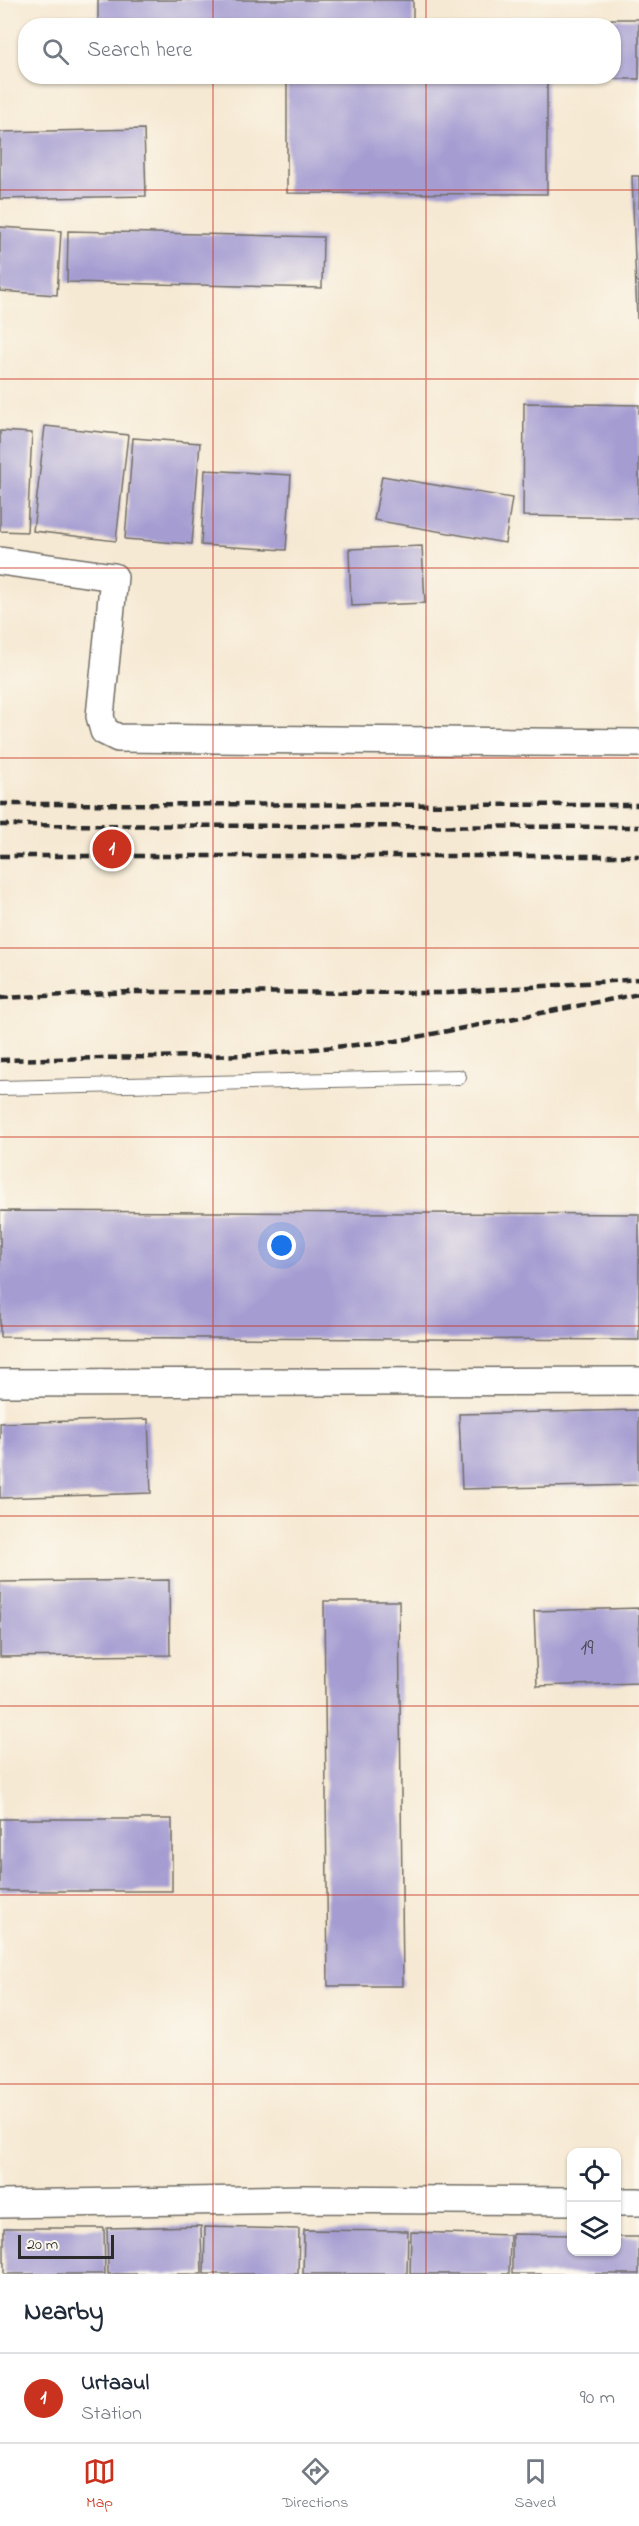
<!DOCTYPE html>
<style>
body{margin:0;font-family:"Indie Flower",sans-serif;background:#f6f6f7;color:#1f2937}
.controls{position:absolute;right:18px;bottom:18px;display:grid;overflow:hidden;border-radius:12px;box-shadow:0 2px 4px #0004}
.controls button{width:54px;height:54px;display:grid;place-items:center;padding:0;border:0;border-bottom:2px solid #e0e1e3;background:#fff;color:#1f2937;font:30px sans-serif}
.scale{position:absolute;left:18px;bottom:15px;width:96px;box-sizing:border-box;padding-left:6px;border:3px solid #2b2b2b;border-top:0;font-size:16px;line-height:21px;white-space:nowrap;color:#2b2b2b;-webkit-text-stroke:4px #fbf7ec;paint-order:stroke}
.you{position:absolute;left:282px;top:1246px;width:21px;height:21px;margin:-15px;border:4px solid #fff;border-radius:50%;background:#1a73e8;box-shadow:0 0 0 9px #1a73e833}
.badge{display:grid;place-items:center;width:39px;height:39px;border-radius:50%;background:#c8321e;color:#fff;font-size:20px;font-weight:700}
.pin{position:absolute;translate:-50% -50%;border:3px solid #fff;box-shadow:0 2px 6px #0006}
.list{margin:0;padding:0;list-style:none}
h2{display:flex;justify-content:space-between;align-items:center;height:78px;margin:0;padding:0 24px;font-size:26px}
h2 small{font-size:20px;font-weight:400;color:#747a83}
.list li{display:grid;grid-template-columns:39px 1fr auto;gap:18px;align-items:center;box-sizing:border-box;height:90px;padding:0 24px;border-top:2px solid #e0e1e3}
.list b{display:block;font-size:22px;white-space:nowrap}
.list p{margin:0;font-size:20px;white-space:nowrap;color:#747a83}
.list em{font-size:20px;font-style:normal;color:#747a83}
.icon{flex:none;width:33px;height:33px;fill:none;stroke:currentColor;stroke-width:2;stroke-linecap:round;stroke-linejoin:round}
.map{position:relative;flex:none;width:639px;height:2274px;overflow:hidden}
.search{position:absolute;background:#fff;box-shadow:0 2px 4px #0004;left:18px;right:18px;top:18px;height:66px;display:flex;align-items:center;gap:15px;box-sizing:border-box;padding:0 21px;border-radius:24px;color:#747a83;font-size:22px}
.sheet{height:168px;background:#fff}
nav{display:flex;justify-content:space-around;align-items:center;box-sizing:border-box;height:84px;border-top:2px solid #e0e1e3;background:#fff;font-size:16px;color:#747a83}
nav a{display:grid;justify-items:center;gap:3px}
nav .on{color:#c8321e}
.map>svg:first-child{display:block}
.building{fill:#a59dd2}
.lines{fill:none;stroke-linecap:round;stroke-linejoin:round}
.service-casing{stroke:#726e66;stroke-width:16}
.minor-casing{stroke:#726e66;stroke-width:30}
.service{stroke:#fff;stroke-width:14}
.minor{stroke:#fff;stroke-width:27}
.rail{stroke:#2b2b2b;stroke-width:4.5;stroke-dasharray:9 4.5;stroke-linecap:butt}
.grid{fill:none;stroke:#c8321e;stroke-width:1.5;stroke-opacity:0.55}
.labels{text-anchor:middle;stroke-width:4.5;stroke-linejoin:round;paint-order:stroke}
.number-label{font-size:21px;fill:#4a4855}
</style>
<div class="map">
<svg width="639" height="2274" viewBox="0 0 639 2274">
<rect width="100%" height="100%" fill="#fbf7ec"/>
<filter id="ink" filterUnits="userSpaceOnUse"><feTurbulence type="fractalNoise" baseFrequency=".0167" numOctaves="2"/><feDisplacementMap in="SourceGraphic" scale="12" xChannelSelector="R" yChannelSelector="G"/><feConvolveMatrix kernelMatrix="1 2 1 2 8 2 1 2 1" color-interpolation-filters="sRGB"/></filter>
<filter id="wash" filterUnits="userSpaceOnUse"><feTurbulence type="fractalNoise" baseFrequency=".008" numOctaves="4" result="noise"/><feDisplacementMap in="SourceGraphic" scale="24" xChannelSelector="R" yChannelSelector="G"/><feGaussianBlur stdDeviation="1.35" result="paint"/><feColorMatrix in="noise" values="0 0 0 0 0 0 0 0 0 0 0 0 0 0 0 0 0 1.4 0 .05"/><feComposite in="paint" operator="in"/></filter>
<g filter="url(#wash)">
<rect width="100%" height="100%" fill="#f6e9d3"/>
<g id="blocks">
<path class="building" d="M98,0H413V26H98Z
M611,19H639V79H612L614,26H611Z
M287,76H547V194L287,193Z
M144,129L146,196L0,199V132Z
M632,176H639V317L637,318Z
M0,227L61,231L57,295L0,291Z
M68,231L323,237L322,288L67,282Z
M524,403L639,405V518L523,516Z
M45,426L128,435L116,541L33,531Z
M0,431L32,433L27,532L0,531Z
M133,438L200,443L192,544L125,539Z
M205,470L291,475L286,550L201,545Z
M382,476L512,498L505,543L374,520Z
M422,546L425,603L351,606L349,549Z
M0,1211L639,1214V1340L0,1337Z
M639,1410V1485L462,1489L459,1414Z
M148,1419L151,1493L0,1498V1423Z
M169,1580L170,1655L0,1657V1582Z
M324,1601H399L403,1986H328Z
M639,1608V1683L537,1686L534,1611Z
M0,1819H172V1891H0Z
M201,2226L202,2274H108L107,2228Z
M205,2227L299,2229L298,2274H204Z
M4,2228H104L105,2274H4Z
M304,2230L408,2231L407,2274H303Z
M411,2232L510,2235L509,2274H410Z
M512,2234L571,2235L572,2252H616V2237H639V2274H512Z"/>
</g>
</g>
<g filter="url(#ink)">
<use href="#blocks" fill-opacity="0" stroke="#726e66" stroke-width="1.5"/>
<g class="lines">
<defs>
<path id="service" d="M0,1088L459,1077"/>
<path id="minor" d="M0,561L114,577L100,716L104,731L118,738L639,743
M0,1383L639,1381
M616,2202H639
M0,2204L304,2199L572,2201"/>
</defs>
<use href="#service" class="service-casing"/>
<use href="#minor" class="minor-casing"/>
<use href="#service" class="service"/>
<use href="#minor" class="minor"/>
<path class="rail" d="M0,804L639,805
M0,825L639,827
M0,856H639
M0,998L132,992L449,993L639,979
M0,1060L252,1055L396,1041L639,994"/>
</g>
</g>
<path class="grid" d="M213,0V26M426,0V26M213,76V2274M426,76V2274M0,190H639M0,379H639M0,568H639M0,758H639M0,948H639M0,1137H639M0,1326H639M0,1516H639M0,1706H639M0,1895H639M0,2084H639"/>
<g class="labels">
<g class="number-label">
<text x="587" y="1654">19</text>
</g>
</g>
</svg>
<div class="controls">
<button><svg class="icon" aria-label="locate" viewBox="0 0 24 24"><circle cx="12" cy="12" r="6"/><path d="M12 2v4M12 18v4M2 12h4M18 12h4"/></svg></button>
<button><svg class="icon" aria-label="layers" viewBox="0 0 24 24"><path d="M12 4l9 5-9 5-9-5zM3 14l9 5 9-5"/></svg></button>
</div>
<div class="scale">20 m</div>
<div class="you"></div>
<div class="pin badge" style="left:112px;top:849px">1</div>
<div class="search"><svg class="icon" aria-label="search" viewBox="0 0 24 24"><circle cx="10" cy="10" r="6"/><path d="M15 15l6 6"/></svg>Search here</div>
</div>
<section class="sheet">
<h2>Nearby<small></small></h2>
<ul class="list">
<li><span class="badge">1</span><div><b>Urtaaul</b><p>Station</p></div><em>90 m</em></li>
</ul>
</section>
<nav>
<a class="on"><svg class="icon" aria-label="map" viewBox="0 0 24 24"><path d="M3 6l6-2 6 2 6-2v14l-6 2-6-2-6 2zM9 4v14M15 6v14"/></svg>Map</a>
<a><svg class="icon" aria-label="directions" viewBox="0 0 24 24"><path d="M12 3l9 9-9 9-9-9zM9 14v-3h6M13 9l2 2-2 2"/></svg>Directions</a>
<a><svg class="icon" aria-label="saved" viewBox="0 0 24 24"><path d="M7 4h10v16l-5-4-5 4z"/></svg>Saved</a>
</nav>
